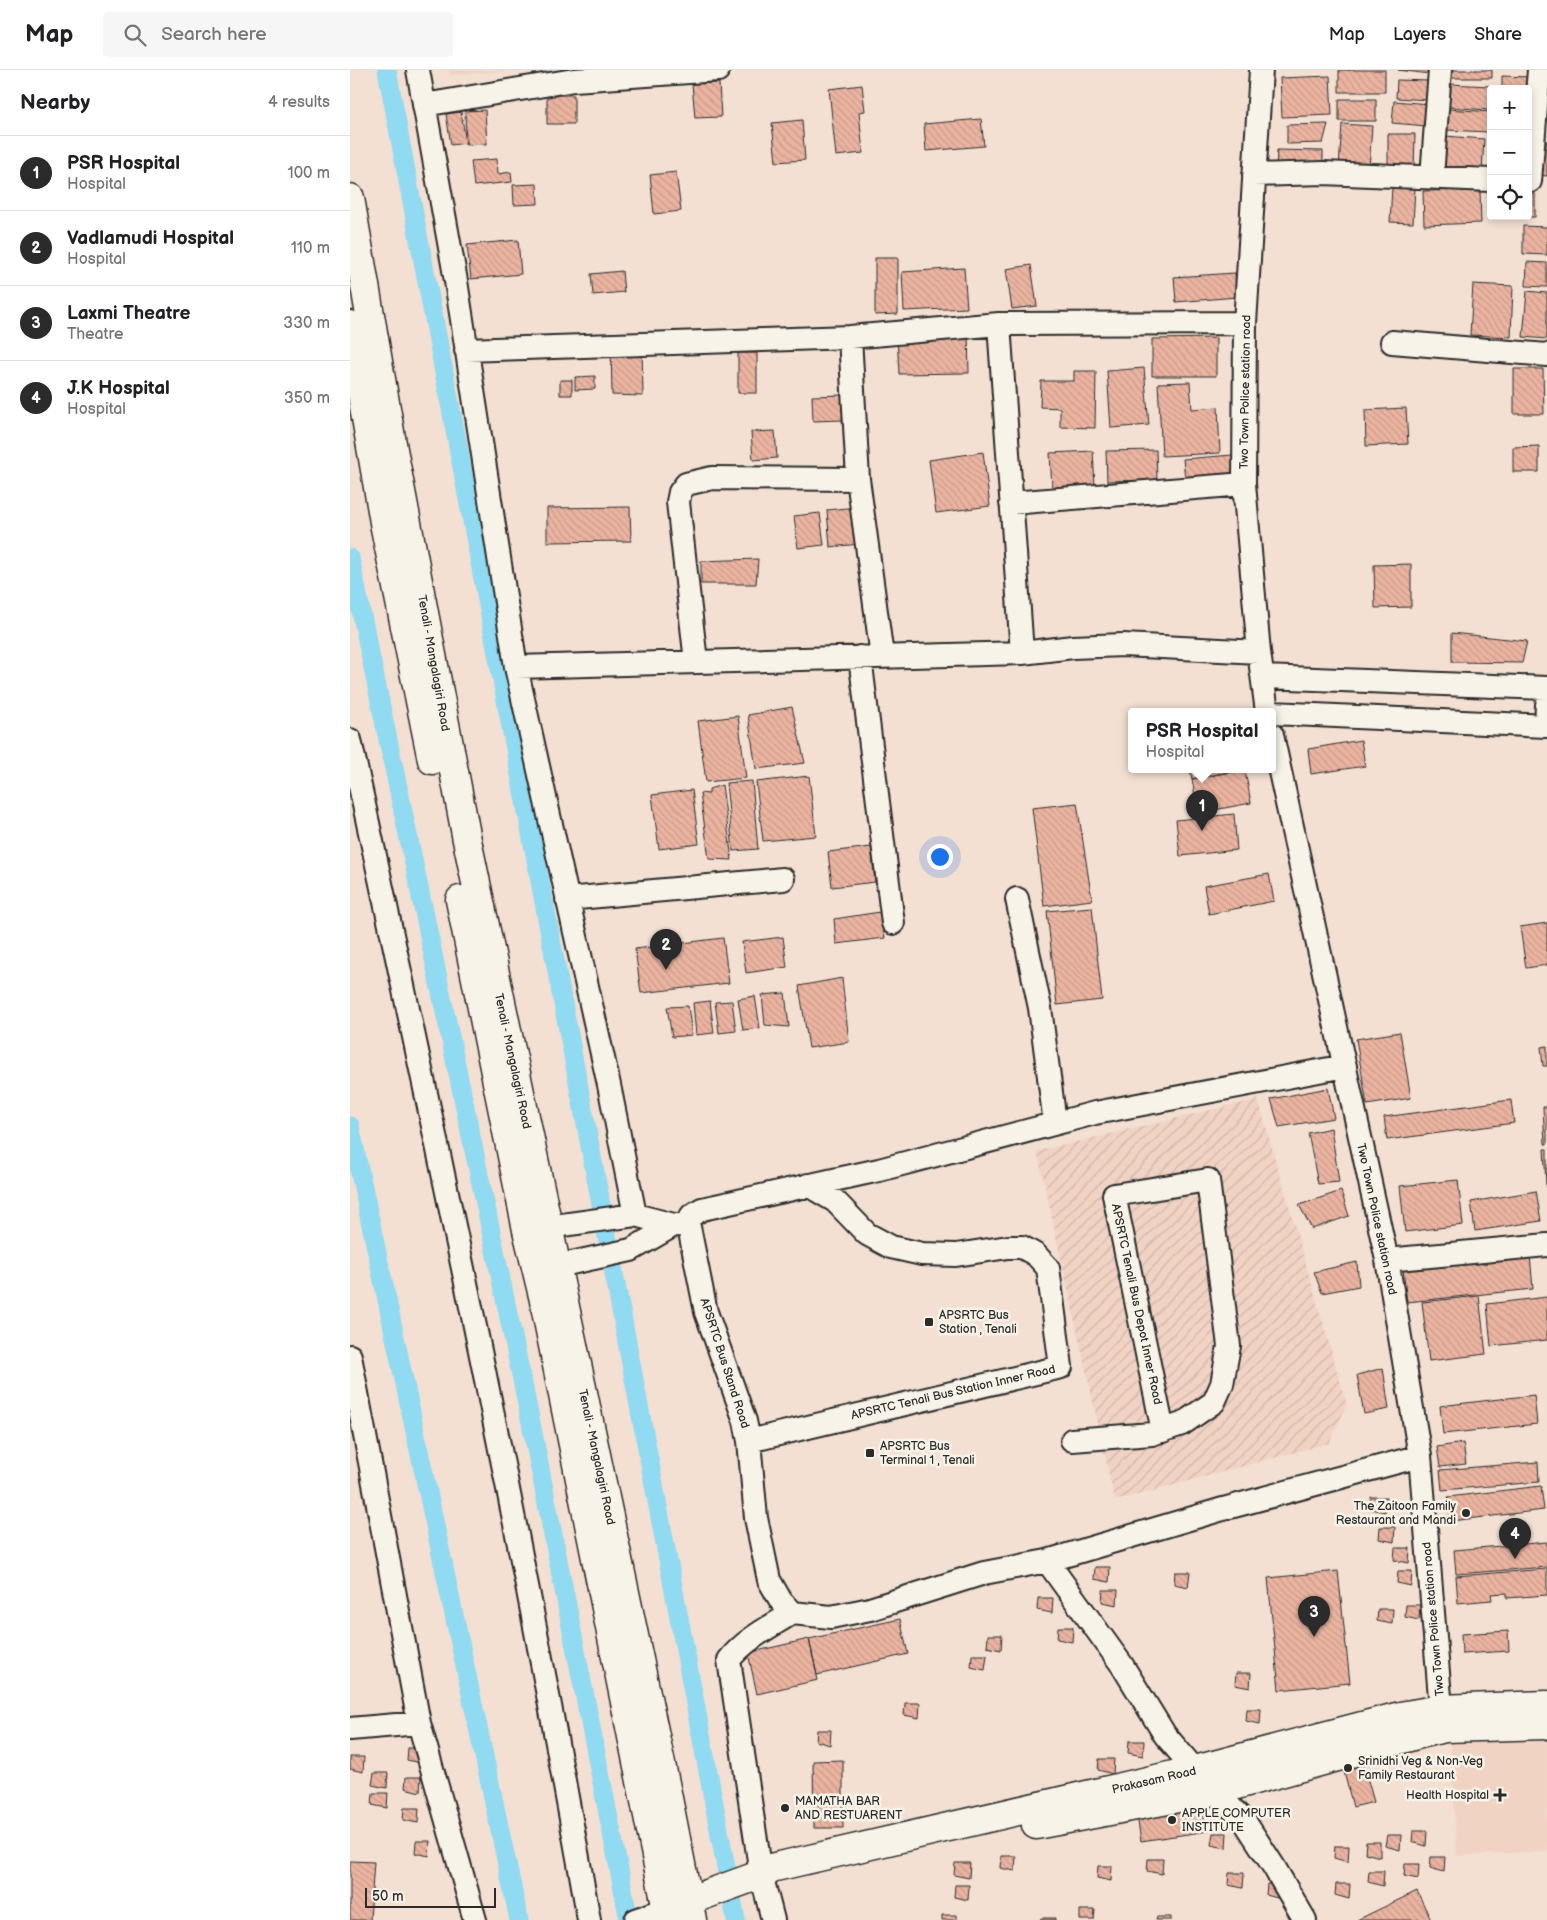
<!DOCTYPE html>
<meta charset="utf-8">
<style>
body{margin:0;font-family:"Balsamiq Sans",sans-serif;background:#f6f6f6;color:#202124}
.controls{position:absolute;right:15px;top:15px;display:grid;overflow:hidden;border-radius:5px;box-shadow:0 2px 8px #0003}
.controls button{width:45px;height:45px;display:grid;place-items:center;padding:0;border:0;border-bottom:1px solid #e0e0e0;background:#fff;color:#202124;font:25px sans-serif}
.scale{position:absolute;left:15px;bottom:12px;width:131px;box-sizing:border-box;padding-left:5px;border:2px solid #2b2b2b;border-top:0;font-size:14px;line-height:18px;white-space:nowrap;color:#2b2b2b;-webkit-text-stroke:4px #f7f3e8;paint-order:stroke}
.you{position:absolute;left:589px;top:786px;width:18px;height:18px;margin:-12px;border:4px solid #fff;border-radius:50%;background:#1a73e8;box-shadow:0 0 0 8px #1a73e833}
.badge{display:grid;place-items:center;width:32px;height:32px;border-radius:50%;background:#2b2b2b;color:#fff;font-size:16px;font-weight:700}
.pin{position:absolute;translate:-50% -41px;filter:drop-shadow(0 1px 2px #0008)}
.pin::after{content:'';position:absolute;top:26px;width:18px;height:15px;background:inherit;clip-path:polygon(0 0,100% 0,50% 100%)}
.popup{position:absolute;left:778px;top:638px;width:148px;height:65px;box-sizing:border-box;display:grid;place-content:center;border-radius:5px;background:#fff;filter:drop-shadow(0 1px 4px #0005);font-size:16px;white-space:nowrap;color:#757577}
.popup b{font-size:19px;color:#202124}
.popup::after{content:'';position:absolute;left:50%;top:100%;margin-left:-10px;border:10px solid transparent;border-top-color:#fff}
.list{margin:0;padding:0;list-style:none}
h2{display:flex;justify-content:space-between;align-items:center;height:65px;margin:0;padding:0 20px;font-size:21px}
h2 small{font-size:16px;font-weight:400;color:#757577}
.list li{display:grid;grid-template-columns:32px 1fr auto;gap:15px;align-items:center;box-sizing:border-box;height:75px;padding:0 20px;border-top:1px solid #e0e0e0}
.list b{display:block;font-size:19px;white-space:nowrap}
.list p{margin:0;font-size:16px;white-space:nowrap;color:#757577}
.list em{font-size:16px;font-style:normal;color:#757577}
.icon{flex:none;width:28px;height:28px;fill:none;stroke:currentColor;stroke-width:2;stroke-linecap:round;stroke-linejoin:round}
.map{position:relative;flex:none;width:1197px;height:1850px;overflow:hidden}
header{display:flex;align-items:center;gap:30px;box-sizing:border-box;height:70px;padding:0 25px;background:#fff;border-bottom:1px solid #e0e0e0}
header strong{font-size:24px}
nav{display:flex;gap:28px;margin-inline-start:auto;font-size:18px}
.search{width:350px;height:45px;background:#f6f6f6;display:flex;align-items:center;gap:12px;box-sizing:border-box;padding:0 18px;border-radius:5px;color:#757577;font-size:19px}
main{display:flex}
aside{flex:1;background:#fff}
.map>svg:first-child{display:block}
.built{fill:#f1d3c4}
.industrial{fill:url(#industrial-furrows)}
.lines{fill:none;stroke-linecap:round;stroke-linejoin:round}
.canal{stroke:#90daf2;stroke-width:19}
.building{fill:url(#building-back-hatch);stroke:#2b2b2b}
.minor-casing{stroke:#2b2b2b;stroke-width:26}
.major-casing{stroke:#2b2b2b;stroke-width:31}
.minor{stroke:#f7f3e8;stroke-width:22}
.major{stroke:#f7f3e8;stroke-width:28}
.poi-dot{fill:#2b2b2b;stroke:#f7f3e8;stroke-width:2}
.labels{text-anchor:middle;stroke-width:5;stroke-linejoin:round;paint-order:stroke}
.street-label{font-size:12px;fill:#2b2b2b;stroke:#f7f3e8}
.poi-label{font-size:12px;fill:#2b2b2b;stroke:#f7f3e8;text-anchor:start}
</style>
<header>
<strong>Map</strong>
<div class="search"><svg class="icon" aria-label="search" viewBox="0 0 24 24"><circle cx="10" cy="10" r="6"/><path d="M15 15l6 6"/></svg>Search here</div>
<nav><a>Map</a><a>Layers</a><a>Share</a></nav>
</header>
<main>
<aside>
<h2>Nearby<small>4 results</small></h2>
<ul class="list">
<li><span class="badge">1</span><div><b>PSR Hospital</b><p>Hospital</p></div><em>100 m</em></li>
<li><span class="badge">2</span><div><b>Vadlamudi Hospital</b><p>Hospital</p></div><em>110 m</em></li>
<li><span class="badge">3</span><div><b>Laxmi Theatre</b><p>Theatre</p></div><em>330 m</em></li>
<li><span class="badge">4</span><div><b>J.K Hospital</b><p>Hospital</p></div><em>350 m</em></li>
</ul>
</aside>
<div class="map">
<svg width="1197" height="1850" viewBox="0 0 1197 1850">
<defs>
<pattern id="industrial-furrows" width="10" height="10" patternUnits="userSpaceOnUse" patternTransform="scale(1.25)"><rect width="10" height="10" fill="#f1d3c4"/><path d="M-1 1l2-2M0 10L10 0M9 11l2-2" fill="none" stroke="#cfb5a9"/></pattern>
<pattern id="building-back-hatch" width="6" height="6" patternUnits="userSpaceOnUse" patternTransform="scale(1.25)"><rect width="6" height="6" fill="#ebb4a1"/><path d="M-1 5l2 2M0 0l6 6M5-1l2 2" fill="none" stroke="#ca9b8b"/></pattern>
</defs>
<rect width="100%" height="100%" fill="#f3e0d3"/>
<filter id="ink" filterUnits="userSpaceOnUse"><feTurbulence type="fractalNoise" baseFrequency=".02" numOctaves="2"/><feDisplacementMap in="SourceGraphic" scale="10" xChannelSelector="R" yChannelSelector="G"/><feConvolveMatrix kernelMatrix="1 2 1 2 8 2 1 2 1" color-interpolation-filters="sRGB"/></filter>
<g filter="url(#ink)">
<path class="built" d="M99,0H174L100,5Z
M1197,1664V1781L1107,1786L1100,1670Z"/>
<path class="industrial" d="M908,1029L997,1335L979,1373L765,1431L687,1081Z"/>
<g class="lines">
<path class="canal" d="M37,0L386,1850
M0,488L180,1348L279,1850
M0,1056L169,1850"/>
</g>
<path class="building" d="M989,0H1035V22H989Z
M1048,0H1080V4Z
M1100,0H1142V8H1100Z
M980,6L982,45L932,47L930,8Z
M1152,6L1181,7L1178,19H1152Z
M1047,10L1079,11L1078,30L1046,28Z
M369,13L371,47L345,48L342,14Z
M1099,14L1140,16L1138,40L1098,37Z
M512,15L515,41L509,42L513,83L486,86L479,19Z
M197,25H224V54H197Z
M989,29H1026V51H989Z
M1044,31L1079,34L1077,56L1042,53Z
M1098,39L1141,42L1139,62L1096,60Z
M135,40L137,74L116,75L115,41Z
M111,42L116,73L101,75L96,44Z
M631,49L634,76L576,81L574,54Z
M452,50L455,90L426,92L422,53Z
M978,54L973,73L937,74V55Z
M992,54L1022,56L1019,99L989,97Z
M1038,64H1065L1064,100H1038Z
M1095,66L1134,69L1132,101L1092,98Z
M1194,71H1197V106L1190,105Z
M927,80L973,81V103L926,102Z
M147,89L148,104L161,102L162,112L124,116L121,91Z
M326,102L331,141L304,144L300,105Z
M187,114L188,134L164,135L163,115Z
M1042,117L1065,118L1063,153L1040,152Z
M1130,120L1131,153L1074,155L1073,121Z
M1185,120V147H1139L1138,121H1141V146H1178V121Z
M1173,156L1197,157V185L1173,184Z
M168,170L171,204L121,209L117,175Z
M525,188H548V244L525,245Z
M1177,192L1197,193V217L1176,216Z
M681,195L687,236L662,239L656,199Z
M614,198L617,238L554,241L552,202Z
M272,201L274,222L243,225L241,204Z
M885,203L887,227L826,232L824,207Z
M1123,214L1163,216L1161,267L1120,265Z
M1177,221L1197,223V269L1173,267Z
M618,262L619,303L549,304L547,265Z
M866,268V306H802V269Z
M292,277L293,326L262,325L261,279Z
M388,283H407V323H388Z
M794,298L799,355L761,358L757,301Z
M1164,299H1193L1194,344H1164Z
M724,301H746L745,358L710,357V338L690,337L691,311H724Z
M245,306V319L225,320V307Z
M210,310H222V325H210Z
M840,312L842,339L868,337L870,383L812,386L808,313Z
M493,325V350L463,351L462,326Z
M1056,338L1058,374L1016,376L1015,340Z
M425,361L427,388L403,390L401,362Z
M1189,376V402H1163V377Z
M806,380L807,410L757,411L756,381Z
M743,381L745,417L702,419L700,383Z
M633,382L640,436L586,443L579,390Z
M883,385L885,406L835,409L833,389Z
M280,437L281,471L197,472V438Z
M507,437L510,474L480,477L477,440Z
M470,443L474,475L448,478L444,446Z
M408,489L406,514H351V491Z
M1061,494V537L1025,538L1024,495Z
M1102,563L1177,571L1172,593L1102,592Z
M442,637L455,693L406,699L398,645Z
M388,646L396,708L356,712L348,651Z
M1011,670L1015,696L961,704L958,679Z
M840,700H891L842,709Z
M891,700H895L901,733L848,743L842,709Z
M459,706L466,766L413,771L406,712Z
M402,711L408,779L383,781L376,713Z
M372,715L382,790L359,789L350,723L359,724V719Z
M342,720L349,774L309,779L302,725Z
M727,733L742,830L694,836L682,738Z
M884,744L887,780L830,786L826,750Z
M521,777L525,812L482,817L478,782Z
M919,804L924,831L859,844L854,816Z
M742,837L752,930L707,935L697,841Z
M530,842L535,868L486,874L484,849Z
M1197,853V895L1176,898L1170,857Z
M433,867L437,897L396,903L392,872Z
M373,868L379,913L291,923L285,879Z
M492,908L499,972L459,978L449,916Z
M435,923L439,957L415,955L412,925Z
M405,926L410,958L393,960L388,929Z
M360,931L364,963L346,965L343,933Z
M382,931L386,961L369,963L365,932Z
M338,936L342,965L322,967L317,937Z
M1050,962L1061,1028L1017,1035L1006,969Z
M1197,976V996H1193L1191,977Z
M978,1018L984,1048L929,1057L921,1029Z
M1161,1030L1164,1053L1037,1070L1034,1047Z
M1193,1037H1197V1074H1195Z
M981,1058L989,1112L968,1114L958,1063Z
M1194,1079H1197V1115H1196Z
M1108,1110L1113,1155L1055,1162L1050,1116Z
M991,1121L999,1146L962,1159L949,1135Z
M1186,1121L1191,1151L1125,1161L1121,1132Z
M1180,1185L1183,1219L1057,1232L1053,1199Z
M1007,1192L1009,1216L972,1223L964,1202Z
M1129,1226L1136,1284L1079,1291L1072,1232Z
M1197,1227V1270L1141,1276L1137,1234Z
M1033,1298L1039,1339L1014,1344L1007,1305Z
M1184,1325L1187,1354L1093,1364L1090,1336Z
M1113,1373L1116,1394L1090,1397L1087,1377Z
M1188,1392L1189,1412L1092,1420L1090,1400Z
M1191,1416L1194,1440L1101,1451L1098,1427Z
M1021,1427H1036L1035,1442L1020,1439Z
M1030,1457H1045L1044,1472L1029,1469Z
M1197,1472V1497L1106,1504L1104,1480Z
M1045,1478H1060L1059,1493L1044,1490Z
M745,1497H760L759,1512L744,1509Z
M1197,1499V1525L1157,1528V1523L1141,1524L1142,1530L1108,1533L1106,1506Z
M988,1501L1000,1613L929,1620L918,1508Z
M1048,1501H1062L1061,1516L1047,1513Z
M825,1502H840L838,1517L824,1514Z
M753,1520H768L767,1535L752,1532Z
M688,1528H703L702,1543L687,1540Z
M1056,1535H1070L1069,1550L1055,1547Z
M1028,1539H1043L1042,1554L1027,1551Z
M550,1549L558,1584L467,1605L459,1569Z
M708,1557H723L722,1572L707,1569Z
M1158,1561L1159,1581L1112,1584L1111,1564Z
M638,1565H652L651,1580L637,1577Z
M459,1569L468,1610L407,1624L398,1583Z
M622,1585H637L635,1600L621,1597Z
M886,1603H901L900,1618L885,1615Z
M555,1633H570L569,1648L554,1645Z
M897,1639H911L910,1654L896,1651Z
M467,1660H481L480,1675L466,1671Z
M779,1671H794L793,1686L778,1683Z
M58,1678H72L71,1693L57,1690Z
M0,1687H14L13,1702L0,1699Z
M749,1689H764L763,1704L748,1700Z
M1012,1689L1024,1732L1003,1737L992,1694Z
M493,1690V1758H464L463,1691Z
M24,1703H38L37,1718L22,1715Z
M56,1707H71L70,1722L55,1718Z
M23,1723H38L37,1738L22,1735Z
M849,1727L858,1761L791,1771L786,1739Z
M54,1738H69L68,1753L53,1750Z
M1063,1761H1077L1076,1776L1062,1772Z
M863,1763H877L876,1778L861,1775Z
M1037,1765H1051L1050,1780L1035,1776Z
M66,1771H80L79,1786L65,1783Z
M1016,1772H1030V1787L1015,1783Z
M985,1776H999L998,1792L984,1788Z
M651,1786H666L665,1801L650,1798Z
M1081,1787H1095L1094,1802L1080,1798Z
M798,1789H813L812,1804L797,1801Z
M0,1791L24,1792L20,1850H0Z
M605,1793H620L619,1808L604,1805Z
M1055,1794H1069L1068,1809L1054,1806Z
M748,1796H762L761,1811L747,1808Z
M1019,1801H1034L1033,1816L1018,1812Z
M879,1803H894L893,1818L878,1815Z
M917,1814H932L931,1829L916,1825Z
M986,1814H1000L999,1829L985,1825Z
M605,1815H619L618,1830L604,1827Z
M1067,1821L1081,1850H1007Z
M730,1840H745L744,1850H730Z
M592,1845H607V1850H592Z
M807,1847H821V1850H806Z
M691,1848H705V1850H690Z"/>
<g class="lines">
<defs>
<path id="minor" d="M68,0L106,211L166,597L259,1015L285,1145
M911,0L895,253L894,414L909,582L917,642
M74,35L224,10L368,0
M904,105L973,103L1141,110
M1082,107L1090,0
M1180,111L1189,0
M649,254L672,583
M500,267L508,409L532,586
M1042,272L1197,285
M116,280L500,267L649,254L895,253
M661,433L894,414
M510,587L543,853
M346,592L328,432L330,422L336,414L362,408L508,409
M166,597L672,583L723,577L773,575L909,582
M913,607L1197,618
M922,643L1197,656
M1196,656L1197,635
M922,665L1037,1190L1070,1386L1091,1639
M0,670C85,1062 170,1455 239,1850
M217,829L433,809
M667,829L690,938L705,1053
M336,1155L342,1145L352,1139L529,1100L745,1043L995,996
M183,1159L285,1145L324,1155H336L339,1157L356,1242L395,1351L399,1371L406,1448L419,1510L431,1531L442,1543L481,1547L520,1539L634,1503L697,1491L772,1595L815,1665L845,1700L895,1752L924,1797L955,1850
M1037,1190L1197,1175
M189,1200L281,1180L324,1155
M0,1286L69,1653L125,1850
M722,1370L802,1364L832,1354L864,1332L872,1314L879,1276L858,1110L764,1125L813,1361
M399,1371L711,1297L698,1198L686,1185L672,1177H658L606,1185L572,1184L541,1177L517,1164L485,1131L458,1115
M697,1491L873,1439L1070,1386
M0,1659L69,1653
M286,1850L332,1833
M423,1850L411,1804L379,1590C395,1569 420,1557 442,1543"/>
<path id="major" d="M0,128L43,379L117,770L316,1718L342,1850
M0,255L35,458L82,690
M110,830L177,1160L193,1226L319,1850
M686,1755L865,1721L1081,1661L1095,1658L1197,1655
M338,1831L415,1803L421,1798L845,1700L1050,1646L1091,1639L1197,1635"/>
</defs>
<use href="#minor" class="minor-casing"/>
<use href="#major" class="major-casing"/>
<use href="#minor" class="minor"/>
<use href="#major" class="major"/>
</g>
</g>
<g class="poi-dot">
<rect x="574" y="1247" width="10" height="10" rx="2.5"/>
<rect x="515" y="1378" width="10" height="10" rx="2.5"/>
<circle cx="1116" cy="1443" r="5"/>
<circle cx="998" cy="1698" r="5"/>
<path d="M1147.5 1717.5h5v5h5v5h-5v5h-5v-5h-5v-5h5z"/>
<circle cx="435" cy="1738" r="5"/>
<circle cx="822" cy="1750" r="5"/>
</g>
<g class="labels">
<g class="street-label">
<text transform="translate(895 322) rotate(-89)" y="4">Two Town Police station road</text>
<text transform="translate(84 593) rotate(80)" y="4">Tenali - Mangalagiri Road</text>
<text transform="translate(163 991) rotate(78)" y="4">Tenali - Mangalagiri Road</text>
<text transform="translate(1027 1149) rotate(78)" y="4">Two Town Police station road</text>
<text transform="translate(787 1234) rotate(78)" y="4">APSRTC Tenali Bus Depot Inner Road</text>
<text transform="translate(375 1293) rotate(72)" y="4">APSRTC Bus Stand Road</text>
<text transform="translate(603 1322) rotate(-13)" y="4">APSRTC Tenali Bus Station Inner Road</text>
<text transform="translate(247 1387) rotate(78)" y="4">Tenali - Mangalagiri Road</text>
<text transform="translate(1083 1549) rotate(-95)" y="4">Two Town Police station road</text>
<text transform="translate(804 1710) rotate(-13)" y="4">Prakasam Road</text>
</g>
<g class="poi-label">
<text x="589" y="1249">APSRTC Bus<tspan x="589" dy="14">Station , Tenali</tspan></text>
<text x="530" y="1380">APSRTC Bus<tspan x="530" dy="14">Terminal 1 , Tenali</tspan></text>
<text x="1106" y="1440" text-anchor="end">The Zaitoon Family<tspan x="1106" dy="14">Restaurant and Mandi</tspan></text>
<text x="1008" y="1695">Srinidhi Veg &amp; Non-Veg<tspan x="1008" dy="14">Family Restaurant</tspan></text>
<text x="1139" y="1729" text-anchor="end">Health Hospital</text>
<text x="445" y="1735">MAMATHA BAR<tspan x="445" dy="14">AND RESTUARENT</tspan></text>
<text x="832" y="1747">APPLE COMPUTER<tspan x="832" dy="14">INSTITUTE</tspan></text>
</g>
</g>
</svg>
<div class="controls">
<button>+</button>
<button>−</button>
<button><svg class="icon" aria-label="locate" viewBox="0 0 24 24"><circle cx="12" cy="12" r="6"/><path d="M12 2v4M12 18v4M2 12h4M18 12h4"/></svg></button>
</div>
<div class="scale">50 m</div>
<div class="you"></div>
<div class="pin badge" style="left:852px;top:761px">1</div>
<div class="popup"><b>PSR Hospital</b>Hospital</div>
<div class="pin badge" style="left:316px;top:900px">2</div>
<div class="pin badge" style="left:964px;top:1567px">3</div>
<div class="pin badge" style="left:1165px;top:1489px">4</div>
</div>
</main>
